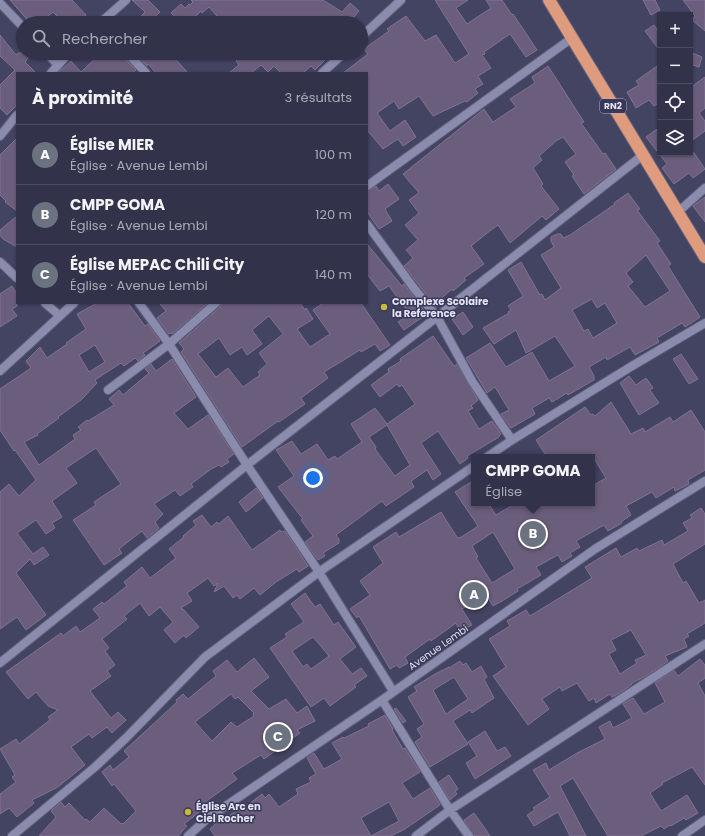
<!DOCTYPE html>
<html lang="fr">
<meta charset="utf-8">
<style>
body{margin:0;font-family:Poppins,sans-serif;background:#3a3a51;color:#f1f3f6}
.controls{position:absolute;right:12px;top:12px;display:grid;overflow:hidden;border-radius:0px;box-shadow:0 1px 3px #0004}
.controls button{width:36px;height:36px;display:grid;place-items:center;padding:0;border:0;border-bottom:1px solid #4d4d62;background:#32324a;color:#f1f3f6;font:20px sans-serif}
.you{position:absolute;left:313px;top:478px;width:14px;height:14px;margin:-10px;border:3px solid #fff;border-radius:50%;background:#1a73e8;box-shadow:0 0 0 6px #1a73e833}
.badge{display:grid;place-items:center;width:26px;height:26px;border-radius:50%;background:#c8bb3b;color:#fff;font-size:13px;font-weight:700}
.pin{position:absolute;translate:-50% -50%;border:2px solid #fff;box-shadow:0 1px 4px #0006}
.popup{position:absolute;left:471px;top:454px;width:124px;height:52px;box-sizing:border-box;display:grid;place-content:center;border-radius:0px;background:#32324a;filter:drop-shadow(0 1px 3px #0005);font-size:13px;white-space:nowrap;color:#a8aab5}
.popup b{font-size:15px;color:#f1f3f6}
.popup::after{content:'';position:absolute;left:50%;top:100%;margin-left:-8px;border:8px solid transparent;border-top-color:#32324a}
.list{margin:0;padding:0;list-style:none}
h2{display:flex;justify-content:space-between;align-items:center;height:52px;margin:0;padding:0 16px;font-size:17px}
h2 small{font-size:13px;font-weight:400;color:#a8aab5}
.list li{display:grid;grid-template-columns:26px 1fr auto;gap:12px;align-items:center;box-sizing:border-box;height:60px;padding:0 16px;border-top:1px solid #4d4d62}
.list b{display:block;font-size:15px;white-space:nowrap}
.list p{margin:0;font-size:13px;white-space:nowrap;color:#a8aab5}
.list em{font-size:13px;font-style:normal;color:#a8aab5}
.icon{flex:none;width:22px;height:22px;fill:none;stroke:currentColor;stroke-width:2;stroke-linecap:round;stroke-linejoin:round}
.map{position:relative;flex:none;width:705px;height:836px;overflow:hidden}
.search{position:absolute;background:#32324a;box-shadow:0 1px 3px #0004;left:16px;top:16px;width:352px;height:44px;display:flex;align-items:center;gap:10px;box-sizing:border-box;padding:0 14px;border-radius:22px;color:#a8aab5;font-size:15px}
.panel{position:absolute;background:#32324a;box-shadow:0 1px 3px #0004;left:16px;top:72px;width:352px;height:232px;border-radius:0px}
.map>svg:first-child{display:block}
.building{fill:#6b5e7d;stroke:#807393;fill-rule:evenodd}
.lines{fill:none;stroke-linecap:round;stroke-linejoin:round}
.street-casing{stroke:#62617b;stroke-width:10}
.highway-casing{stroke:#62617b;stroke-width:14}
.street{stroke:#8a8bad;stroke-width:8}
.highway{stroke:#df9b7e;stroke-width:12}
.poi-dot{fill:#c8bb3b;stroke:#393856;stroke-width:1.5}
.labels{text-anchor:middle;stroke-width:3;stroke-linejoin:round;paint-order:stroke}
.shield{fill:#393856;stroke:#b1b1c7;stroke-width:1}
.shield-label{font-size:9px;font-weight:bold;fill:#e4e5f8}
.poi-label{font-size:10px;font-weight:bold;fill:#e4e5f8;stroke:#393856;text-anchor:start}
.street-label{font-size:10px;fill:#e4e5f8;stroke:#393856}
</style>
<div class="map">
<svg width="705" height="836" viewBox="0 0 705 836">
<rect width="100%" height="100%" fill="#434362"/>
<path class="building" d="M10,0H72L86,15L77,23H64L53,12L39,23H30Z
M132,0H148L160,12L148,23H134L145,12Z
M191,0H323L342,12L350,3L359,11L352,19L357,23H223L209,7L202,13L201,11L189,23H181L171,13L181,4L185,8L189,4L190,5L193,2Z
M435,0H468L456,8L467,24L491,8L486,0H502L512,15L513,14L537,50L526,57L510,34L484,52L485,54L482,55L491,68L478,76L483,84L475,89L478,93L467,102L465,101L433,116L419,96L399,109L394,101L377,113L390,131L405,120L416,137L403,146L398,139L383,149L367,130V73H343L368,54L364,49L389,31L387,29L406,16L425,41L436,35L455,63L469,54Z
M643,0H655L660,10L651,15Z
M683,0H705V31L692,20L695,16Z
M654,25L660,34V51L645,31Z
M0,35L16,55L18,53H32L25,62L36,73H18L17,72V105L7,115L0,108V85L15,70L0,56Z
M690,52L702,57L699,67L690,64Z
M101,53H122L123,57L136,70L133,73H58L71,61L81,72Z
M135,53H170L188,73H156L148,64L147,66Z
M236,53H332L315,70L311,66L303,73H281L274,66L268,72L261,65L251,73H229L239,65L236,61L240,58Z
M660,64V102L654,106L649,100L636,108L627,92L639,85L636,81Z
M548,66L584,122L581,123L603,154L605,153L616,169L584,194L572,176L574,175L565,162L576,154L563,137L556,141L539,156L542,160L533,168L543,184L541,186L559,209L546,220L542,216L510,243L498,225L491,230L471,246L484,264L464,278L466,280L453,291L452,289L437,302L439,305L436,307L404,266L413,258L406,250L418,240L405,225L419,213L409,200L419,193L403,174L484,109L493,122L516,107L510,99L535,83L532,77Z
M705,77V108L699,113L705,121V131L690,142V88Z
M660,127V153H694L705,169L693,178L689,173L674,184L662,168L667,164L646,137Z
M17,138V211L5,202L6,201L0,195V155Z
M388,184L399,199L385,209L392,221L379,229L367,212V191L376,186L379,191Z
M628,193L640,209L637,210L660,241L657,243L671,264L668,266L700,317L685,327L682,323L657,338L659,342L635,355L630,347L607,360L606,357L589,367L594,376V380L568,395L567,393L552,402L549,398L532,408L535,414L511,428L501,414L509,410L495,387L487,393L466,358L490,343L506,367L532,352L549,381L575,366L555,336L526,353L516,330L494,344L483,328L509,313L508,312L511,310L508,306L523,296L508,270L521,262L540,295L542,294L545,300L561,288L541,255L554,247L551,241V237L557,234H561L563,238L570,235L615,204L614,203ZM646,255L670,291L645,307L628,286L633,282L626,273ZM592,299L597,308L605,303L617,323L593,338L588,329L584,331L572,310Z
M705,197V222L693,206Z
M17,216V247L3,239L0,235V230Z
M367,244L402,286L404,284L427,314L404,330L398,322L410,314L389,286L380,291L367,274Z
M12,286L17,294V306L12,309L17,316L0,327V294Z
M97,303H128L145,326L148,324L160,341L143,353L145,355L138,361L135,358L124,366L121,363L95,380L97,383L81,400L58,417L59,418L37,434L38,435L24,442L39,465L75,439L73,435L81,430L78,427L87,420L88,421L114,405L109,399L119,390L123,395L149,373L145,369L151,364L156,371L172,359L196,397L174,413L188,429L208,415L234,454L227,459L229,462L221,467L219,465L211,469L191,484L193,487L180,496L175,490L154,504L163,514L155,522L159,528L147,538L142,531L119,549L122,553L104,565L73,520L96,505L94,502L121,484L96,448L66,468L77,483L52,501L62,517L52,523L55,528L46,534L36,520L17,533L33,554L43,547L49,555L34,565L30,559L16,573L46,615L26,630L17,617L0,629V492L9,484L19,496L36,480L15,450L14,451L0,430V389L31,368L26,361L40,347L47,358L67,344L66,343L86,329L77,314ZM95,345L105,362L89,372L79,355Z
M159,303H208L172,334L171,333L169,334L157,318L166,311Z
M221,303H300L305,310L306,308L313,319L297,329L310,347L330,334L313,310L323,303H361L390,345L380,351L375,344L361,352L360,350L324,372L328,378L301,398L305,404L279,422L278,421L242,447L181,352L184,349L179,343L220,307ZM269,316L283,334L259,353L267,364L258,372L260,375L243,387L228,368L216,377L198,354L219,338L230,355L242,347L247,355L262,344L252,330Z
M463,312L473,327L463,335L452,319Z
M433,336L454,366L457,364L478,400L471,406L473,408L468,411L479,429L492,421L501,434L499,436V437L467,456L468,458L460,464L438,431L421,443L441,474L433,480L427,470L411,481L414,487L386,506L382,501L336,535L339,539V543L323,553L325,556L318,560L305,542L313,536L301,520L303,519L278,487L294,476L276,450L292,441L301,454L317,444L328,460L335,456L337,459L362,442L351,424L375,408L387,424L415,404L402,385L399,387L397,384L380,397L371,385L389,372L388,369L401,361L400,359ZM387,425L410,465L395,476L375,449L376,447L369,437Z
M681,354L698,379L689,384L673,359Z
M629,376L636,385L646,378L653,388L650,390L659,403L639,415L620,383Z
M611,402L631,434L643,428L645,432L670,417L673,422L691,410L705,432V470L688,480L689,484L675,491L674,487L656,498L652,492L626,506L631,515L621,522L622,523L608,531L604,525L576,541L580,547L570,553L572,556L562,562L558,555L536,567L541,575L517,589L518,591L502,601L493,606L486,595L462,609L472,625L460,631L456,623L431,641L430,639L405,657L408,663L399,668L397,665L390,669L359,616L357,618L350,609L370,595L360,581L383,563L373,547L396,532L399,537L441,512L455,534L458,538L460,537V538L478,526L455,492L474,480V503H488L496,515L516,503H592V486L606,478L593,457H547L536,440L585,407L591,415L593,414L595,416ZM493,532L515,569L492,583L476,558L478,557L472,546Z
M256,488L263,498L246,512L239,502Z
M701,508L705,514V544L673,564L683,583L686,581L699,603L705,600V623L687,634L689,636L684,639L687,647L665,656L668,661L646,676L632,683V684L627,688L616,695L612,697L610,694L596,703L594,698L589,701L577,683L562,691L560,687L542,699L549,709L528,725L493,676L506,667L489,639L510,626L507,621L526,610L530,616L592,578L585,567L616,548L621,557L637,548L639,551L662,540L664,545L688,531L683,523L692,518L690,515ZM631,630L646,655L635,660L637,663L620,674L609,654L616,650L611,640Z
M202,515L211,527L217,522L219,524L228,516L252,550L280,530L282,532L285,531L308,566L299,572L297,569L276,582L260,595L254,588L240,599L237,595L233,598L224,586L214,592L218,583L214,586L208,578L187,593L192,601L181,608L183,609L199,627L186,638L184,635L175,643L164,630L173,622L160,607L149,616L140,603L124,616L127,619L102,639L109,648L105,651L115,665L107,671L111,676L90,691L111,718L118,712L126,720L112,733L107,727L92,738L89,734L71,747L85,765L58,787L32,800L34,803L17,817L9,808L0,814V794L16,782L12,777L15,775L0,749L16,739L19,744L50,720L48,717L58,710L48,706L36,692L28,699L6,672L61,633L63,636L76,626L80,632L100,618L93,609L102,602L104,604L127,586L124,582L142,567L150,578L176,558L169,549L184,537L183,536L196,525L193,521Z
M305,593L315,607L320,604L334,625L338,622L356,647L340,659L352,674L361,668L367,676L354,685L356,687L330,706L324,698L311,707L270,648L287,637L285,634L304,622L291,604ZM313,637L329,656L311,669L307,664L303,667L292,651Z
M254,658L269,677L251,691L269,709L286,699L297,713L307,706L315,721L297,730L300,733L264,759L261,755L232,773L237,779L208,800L214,807L206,813L203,809L184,824L187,826L178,836H39L56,817L51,811L61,802L65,807L69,803L85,820L86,819L90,822L104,808L121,824L122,823L123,824L136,811L114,784L112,786L102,772L110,765L113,770L129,757L124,751L177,702L176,700L183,694L188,699L216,676L213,671L227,660L237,672ZM231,694L235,699L238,697L254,713L253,714L254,716L237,727L231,722L212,741L195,722Z
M700,659L705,665V678L698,683L705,696V785L692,767L662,783L663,784L650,793L661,811L687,795L698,813L686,820L684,818L671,826L670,825L664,829L661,826L641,836H608L573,778L560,786L586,836H570L558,812L534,826L527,815L535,810L533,808L550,797L533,770L546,763L549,770L577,753L605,739L599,727L610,721L613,728L632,718L623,704L633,698L644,714L665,702L655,683L674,670L678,676Z
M460,661L463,665L466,663L472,672L481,666L487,677L484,679L494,698L472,713L470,710L453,721L468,744L430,767L415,742L422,737L417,729L424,724L408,697L417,691L414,687L435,674L449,667V668ZM454,677L468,699L446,714L433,690Z
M396,708L406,721L403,723L394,709Z
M385,715L393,729L392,730L403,749L405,748L420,772L402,783L413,799L430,788L440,805L405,829L391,836H215L210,829L215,825L213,822L221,816L224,819L239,809L240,811L262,794L265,798L269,794L279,807L298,794L296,789L311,782L309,778L316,774L307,758L314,753L324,769L342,759L332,743L343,737L344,738L369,726L368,724ZM389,802L399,821L371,836L361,818Z
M485,731L497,751L505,747L511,756L475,779L466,763L477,756L468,742Z
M449,775L458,789L455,791L457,794L450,800L439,782Z
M474,813L484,827L490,836H474L464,820Z"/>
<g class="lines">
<defs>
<path id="street" d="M0,3L23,27
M100,23L126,0
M361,37L401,0
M47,53L58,65
M127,53L146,73
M51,73L69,53
M322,73L344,53
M0,136L17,115
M367,186L572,38
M678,212L705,188
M367,224L413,287L437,317L472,381L512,440
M0,262L17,278
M45,303L60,316
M139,303L169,344L247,465L319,572L393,691
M0,371L74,303
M108,390L169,344L216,303
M487,457L512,440L632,366L705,323
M0,663L247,465L437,317L643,155
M382,700L450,810L469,836
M12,836L95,767L126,738L205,657L319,572L474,466
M188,836L208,818L382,700L595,549L705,481
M416,836L450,810L705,644
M682,836L705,820"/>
<path id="highway" d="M549,0L705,257"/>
</defs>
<use href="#street" class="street-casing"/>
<use href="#highway" class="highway-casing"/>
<use href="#street" class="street"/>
<use href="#highway" class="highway"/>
</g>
<g class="poi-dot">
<circle cx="384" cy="307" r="4"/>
<circle cx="188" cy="812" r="4"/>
</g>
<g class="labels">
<rect class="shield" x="600" y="99" width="26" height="14" rx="3"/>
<g class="shield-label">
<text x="613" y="109">RN2</text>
</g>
<g class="poi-label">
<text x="392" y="305">Complexe Scolaire<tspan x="392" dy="12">la Reference</tspan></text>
<text x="196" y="810">Église Arc en<tspan x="196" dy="12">Ciel Rocher</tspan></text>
</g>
<g class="street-label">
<text transform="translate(438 647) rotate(-35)" y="4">Avenue Lembi</text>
</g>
</g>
</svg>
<div class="controls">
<button>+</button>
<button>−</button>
<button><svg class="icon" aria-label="locate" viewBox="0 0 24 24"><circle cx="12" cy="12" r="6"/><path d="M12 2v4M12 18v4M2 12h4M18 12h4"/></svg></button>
<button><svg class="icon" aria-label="layers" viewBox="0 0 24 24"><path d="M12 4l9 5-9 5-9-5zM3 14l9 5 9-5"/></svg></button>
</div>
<div class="you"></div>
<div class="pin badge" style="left:474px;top:595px;background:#6b7280">A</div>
<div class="pin badge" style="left:533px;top:534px;background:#6b7280">B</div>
<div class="popup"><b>CMPP GOMA</b>Église</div>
<div class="pin badge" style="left:278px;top:737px;background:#6b7280">C</div>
<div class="search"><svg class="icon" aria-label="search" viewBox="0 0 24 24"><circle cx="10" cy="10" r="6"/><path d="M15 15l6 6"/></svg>Rechercher</div>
<section class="panel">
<h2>À proximité<small>3 résultats</small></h2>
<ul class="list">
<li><span class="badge" style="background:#6b7280">A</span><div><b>Église MIER</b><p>Église · Avenue Lembi</p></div><em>100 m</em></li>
<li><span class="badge" style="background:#6b7280">B</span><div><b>CMPP GOMA</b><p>Église · Avenue Lembi</p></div><em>120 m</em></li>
<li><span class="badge" style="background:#6b7280">C</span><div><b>Église MEPAC Chili City</b><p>Église · Avenue Lembi</p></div><em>140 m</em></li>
</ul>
</section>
</div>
